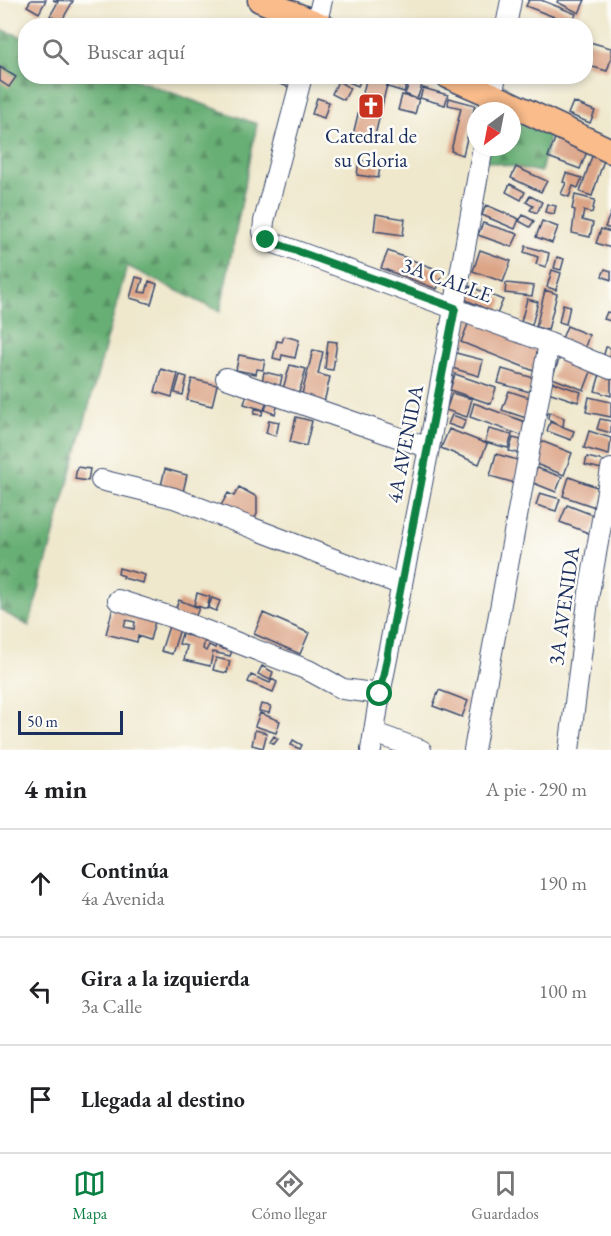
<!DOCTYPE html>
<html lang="es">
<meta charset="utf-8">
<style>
body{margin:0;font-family:"EB Garamond",serif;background:#f2f2f2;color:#202124}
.compass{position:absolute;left:467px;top:102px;width:54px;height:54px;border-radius:50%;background:#fff;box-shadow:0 3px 9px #0003;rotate:212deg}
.scale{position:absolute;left:18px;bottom:15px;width:105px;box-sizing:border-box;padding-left:6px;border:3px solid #1b2f5e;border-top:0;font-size:16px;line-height:21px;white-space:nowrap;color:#1b2f5e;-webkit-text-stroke:4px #fdfcf7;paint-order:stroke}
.stop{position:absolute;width:18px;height:18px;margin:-14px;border:4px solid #0b8043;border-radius:50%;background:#fff}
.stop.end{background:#0b8043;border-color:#fff;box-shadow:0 2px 6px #0008}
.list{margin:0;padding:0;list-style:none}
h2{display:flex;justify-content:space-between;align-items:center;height:78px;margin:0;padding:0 24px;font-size:26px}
h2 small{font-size:20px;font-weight:400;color:#757577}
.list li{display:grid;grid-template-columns:39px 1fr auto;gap:18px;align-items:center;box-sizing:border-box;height:108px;padding:0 24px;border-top:2px solid #e0e0e0}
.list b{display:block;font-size:22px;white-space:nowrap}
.list p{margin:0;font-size:20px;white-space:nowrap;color:#757577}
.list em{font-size:20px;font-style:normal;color:#757577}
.icon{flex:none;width:33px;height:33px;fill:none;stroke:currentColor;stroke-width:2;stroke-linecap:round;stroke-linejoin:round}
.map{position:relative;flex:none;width:611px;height:750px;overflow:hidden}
.search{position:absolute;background:#fff;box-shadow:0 3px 9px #0003;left:18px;right:18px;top:18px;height:66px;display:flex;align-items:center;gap:15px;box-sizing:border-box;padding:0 21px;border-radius:24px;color:#757577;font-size:22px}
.sheet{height:402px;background:#fff}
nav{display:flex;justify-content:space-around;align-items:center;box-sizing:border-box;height:84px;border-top:2px solid #e0e0e0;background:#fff;font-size:16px;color:#757577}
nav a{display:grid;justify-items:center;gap:3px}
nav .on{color:#0b8043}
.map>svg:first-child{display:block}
.forest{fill:url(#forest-firs);stroke:#426f69;stroke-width:1.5}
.building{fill:#dca588;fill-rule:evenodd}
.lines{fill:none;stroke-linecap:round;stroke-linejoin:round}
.minor-casing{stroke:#3b4b6f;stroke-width:22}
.major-casing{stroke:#3b4b6f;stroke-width:27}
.minor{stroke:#fff;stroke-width:20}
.major{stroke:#fabc8b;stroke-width:24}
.route{stroke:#0b8043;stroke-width:8}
.labels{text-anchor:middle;stroke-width:5;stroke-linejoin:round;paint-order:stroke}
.poi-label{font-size:21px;fill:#1b2f5e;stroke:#fdfcf7}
.street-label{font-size:21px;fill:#1b2f5e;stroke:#fdfcf7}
</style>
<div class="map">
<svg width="611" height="750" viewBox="0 0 611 750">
<defs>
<pattern id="forest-firs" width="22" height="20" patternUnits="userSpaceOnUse" patternTransform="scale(1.5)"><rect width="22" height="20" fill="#68af74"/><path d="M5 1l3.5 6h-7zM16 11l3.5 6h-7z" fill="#558f62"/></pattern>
</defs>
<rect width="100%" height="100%" fill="#fdfcf7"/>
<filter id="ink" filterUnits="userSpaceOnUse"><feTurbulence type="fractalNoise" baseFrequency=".0167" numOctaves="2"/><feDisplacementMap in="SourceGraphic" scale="12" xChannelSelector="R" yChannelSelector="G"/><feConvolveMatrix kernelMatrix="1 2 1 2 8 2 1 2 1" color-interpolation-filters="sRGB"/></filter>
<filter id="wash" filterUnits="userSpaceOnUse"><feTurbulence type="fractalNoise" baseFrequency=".008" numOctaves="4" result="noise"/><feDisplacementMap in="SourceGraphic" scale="24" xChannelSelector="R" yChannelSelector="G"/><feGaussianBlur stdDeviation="1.35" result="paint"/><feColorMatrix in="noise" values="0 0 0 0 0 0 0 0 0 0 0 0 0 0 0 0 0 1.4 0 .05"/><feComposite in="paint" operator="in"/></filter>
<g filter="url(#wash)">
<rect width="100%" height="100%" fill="#efe8cd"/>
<path class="forest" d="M0,29L25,38L26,76L129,77L257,124L220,312L127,266L29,626L0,610Z
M497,102L550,132L541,172L485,161L487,147H512V111Z"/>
<g id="blocks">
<path class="building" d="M31,0H46L39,13L27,6Z
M53,0L73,1L61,22L50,16L58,2Z
M529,0H541L576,14L572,24L526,6Z
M558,0H585L579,13L557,2Z
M586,41L611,48V59L607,71L586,65Z
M0,67L16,77L9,87L0,81Z
M276,76H299L295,89L274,82Z
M348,76H362L358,86L346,81Z
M367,76H389L374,140L353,135Z
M391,76L408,80L404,92L388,87Z
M338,81L350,88L344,100L332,94Z
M410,81L422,85L417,99L405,94Z
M423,88L448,95L445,105L420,98Z
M402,95L419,99L415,114L398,110Z
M317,98L329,102L324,118L312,114Z
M449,98L475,105L463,155L451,151L461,108L448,105Z
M573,102L595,111L590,123L568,114Z
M556,136L588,149L580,169L548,157Z
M592,156L604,160L592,196L580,192Z
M359,160L381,164L378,178L357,175Z
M516,167L547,181L541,192L511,178Z
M566,173L582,178L578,188L573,186L569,197L561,194L566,183L563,182Z
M510,184L525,192L521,200L506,192Z
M575,195L595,200L592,213L584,211L582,220L593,223L590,237L572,233L575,210L572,209Z
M530,196L542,202L537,213L530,210L533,206L526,202Z
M547,204L556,206L554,214L545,212Z
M486,205L519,219L515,229L482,215Z
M611,212V229L605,227Z
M376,214L405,219L403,235L374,231Z
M523,215L534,221L530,227L519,221Z
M542,221L558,227L552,243L536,237Z
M483,223L518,234L512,247L478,235Z
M601,229L611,232V248L596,243Z
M526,246L549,253L546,267L536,264L538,257L524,252Z
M480,250L511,261L503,282L473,271Z
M388,251L444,272L437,289L381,268Z
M557,257L564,259L561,270L554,268Z
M605,269L611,271V280L602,276Z
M552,270L561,273L556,290L547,287Z
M136,277L143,279L139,292L146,293L149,281L157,284L151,304L130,298Z
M506,283L534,286L532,296L505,293Z
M469,286L503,300L497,314L464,299Z
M545,290L557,294L548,330L536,327Z
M527,299L538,302L532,325L521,322Z
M563,304L570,306L566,324L559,322Z
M607,312L611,313V321L604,319Z
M470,319L543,348L534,371L461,342Z
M567,326L589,335L584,350L561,341Z
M284,336L299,340L295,358L282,355L281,360L273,358L277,341L282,342Z
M328,341L337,342L333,370L325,369Z
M606,347L611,348V360L603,358Z
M313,350L323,352L318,374L330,377L323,407L300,402Z
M456,353L483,360L479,376L452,368Z
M239,355L265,360L263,370L257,369L256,374L236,370Z
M560,357L592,369L584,390L552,378Z
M290,365L306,369L298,396L282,392Z
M161,369L178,374L172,397L155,392Z
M502,369L534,378L530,392L498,383Z
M264,372L282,376L279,391L261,387Z
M455,374L496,388L491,404L450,390Z
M600,374L611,377V396L595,391Z
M180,375L187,377L183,395L175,393Z
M192,379L217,385L212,406L187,400Z
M552,382L581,392L578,402L548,392Z
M509,391L536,400L529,419L502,410Z
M452,393L472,399L467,417L446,410Z
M247,394L267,400L264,410L244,404Z
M589,397L611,402V417L586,412Z
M268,401L278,404L275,414L265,410Z
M474,403L531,424L526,437L470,417Z
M255,409L263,410L262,415L254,414Z
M549,412L564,418L563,427L548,419Z
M452,415L466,420L462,429L448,424Z
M296,417L312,421L306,446L290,442Z
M600,419L611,421V433L597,429Z
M269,420L279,422L276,436L266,433Z
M550,422L574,431L571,440L547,431Z
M449,429L487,444L479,464L441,448Z
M489,429L512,435L508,448L485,442Z
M589,431L611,438L609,455L584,448Z
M513,438L525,441L522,454L509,451Z
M536,439L572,453L564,475L528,461Z
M496,454L521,461L515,483L490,476Z
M587,457L608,462L606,470L585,465Z
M77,467L90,469L88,481L75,479Z
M537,468L562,477L556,492L531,482Z
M165,469L187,475L182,496L160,490Z
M569,477L602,489L595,507L563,496Z
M239,487L257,497V514L253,521L219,509L228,493L234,496Z
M540,493L560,499L556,511L536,505Z
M567,505L598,517L591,534L560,522Z
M119,568L145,575L143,583L123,578L124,576L118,574Z
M197,593L210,597L207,609L194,605Z
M212,598L220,601L216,611L208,608Z
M179,600L199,608L193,623L173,615Z
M114,604L156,618L150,640L138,636L137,642L106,634ZM126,620L135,622L134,629L124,627Z
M263,613L309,633L300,654L254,634Z
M169,626L180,629L172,654L161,651Z
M183,630L188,631L185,635L205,639L203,649L206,651L209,645L215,648L218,641L222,643L219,648L232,651L230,656L213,652L210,666L184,660L187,646L179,644Z
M216,658L230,661L227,673L213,670Z
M262,666L273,672L270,680L258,674Z
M251,675L270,683L272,679L277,682L273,692L248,682Z
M439,690L468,701L462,717L433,706Z
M261,704L271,706L269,713L259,711Z
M260,713L280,721L276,733L255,726Z
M255,730L267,733L263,748L252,745Z
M274,736L278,739L274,744L270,742Z
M293,740L302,745L300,749L291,745Z"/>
</g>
</g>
<g filter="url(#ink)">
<use href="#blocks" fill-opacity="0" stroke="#3b4b6f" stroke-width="1.5"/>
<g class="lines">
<defs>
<path id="minor" d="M316,26L322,0
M506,26L511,0
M302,76L264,221L263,232L266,240L549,343L611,369
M489,111L496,76
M226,378L429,448
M101,480L174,498L402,585
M118,600L168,616L308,670L343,689L380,694
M375,733L421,750
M371,750L380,694L429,448L483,147
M474,750L549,343
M569,750L589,593L611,469"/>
<path id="major" d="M260,0L323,26
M448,76L492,95L611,151"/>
</defs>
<use href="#minor" class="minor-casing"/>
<use href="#major" class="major-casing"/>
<use href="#minor" class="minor"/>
<use href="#major" class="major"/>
</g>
</g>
<g class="lines" filter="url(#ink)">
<path class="route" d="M266,240L455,308L380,694"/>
</g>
<defs>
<symbol id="church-square" viewBox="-11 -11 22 22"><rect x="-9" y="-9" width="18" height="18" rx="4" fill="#c8321e" stroke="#fdfcf7"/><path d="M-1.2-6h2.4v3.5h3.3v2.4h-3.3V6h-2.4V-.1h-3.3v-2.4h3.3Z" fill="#fff"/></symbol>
</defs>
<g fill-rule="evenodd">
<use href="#church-square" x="356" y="91" width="30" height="30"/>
</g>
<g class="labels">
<g class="poi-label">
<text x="371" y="143">Catedral de<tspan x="371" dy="24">su Gloria</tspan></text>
</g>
<g class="street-label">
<text transform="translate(447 280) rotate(20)" y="7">3A CALLE</text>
<text transform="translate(405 444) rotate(-79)" y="7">4A AVENIDA</text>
<text transform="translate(564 606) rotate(-82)" y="7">3A AVENIDA</text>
</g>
</g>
</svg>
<svg class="compass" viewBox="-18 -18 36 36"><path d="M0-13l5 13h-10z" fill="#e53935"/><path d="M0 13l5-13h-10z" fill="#757577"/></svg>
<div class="scale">50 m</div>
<div class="stop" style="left:380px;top:694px"></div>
<div class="stop end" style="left:266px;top:240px"></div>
<div class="search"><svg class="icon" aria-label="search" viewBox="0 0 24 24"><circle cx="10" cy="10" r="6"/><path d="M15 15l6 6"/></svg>Buscar aquí</div>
</div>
<section class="sheet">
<h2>4 min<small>A pie · 290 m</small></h2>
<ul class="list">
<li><svg class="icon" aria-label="ahead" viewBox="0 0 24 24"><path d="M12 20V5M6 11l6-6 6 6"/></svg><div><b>Continúa</b><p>4a Avenida</p></div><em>190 m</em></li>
<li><svg class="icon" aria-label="left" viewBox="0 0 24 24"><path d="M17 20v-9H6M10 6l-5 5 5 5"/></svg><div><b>Gira a la izquierda</b><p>3a Calle</p></div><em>100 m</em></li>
<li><svg class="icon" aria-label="arrive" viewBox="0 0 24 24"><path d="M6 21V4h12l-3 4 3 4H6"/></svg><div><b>Llegada al destino</b></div></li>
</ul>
</section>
<nav>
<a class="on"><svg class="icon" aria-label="map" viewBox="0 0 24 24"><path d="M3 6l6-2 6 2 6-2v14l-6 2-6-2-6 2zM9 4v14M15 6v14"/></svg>Mapa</a>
<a><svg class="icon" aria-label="directions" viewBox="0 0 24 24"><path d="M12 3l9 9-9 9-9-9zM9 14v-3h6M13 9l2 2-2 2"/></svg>Cómo llegar</a>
<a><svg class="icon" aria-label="saved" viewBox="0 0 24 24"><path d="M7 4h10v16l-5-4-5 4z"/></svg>Guardados</a>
</nav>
